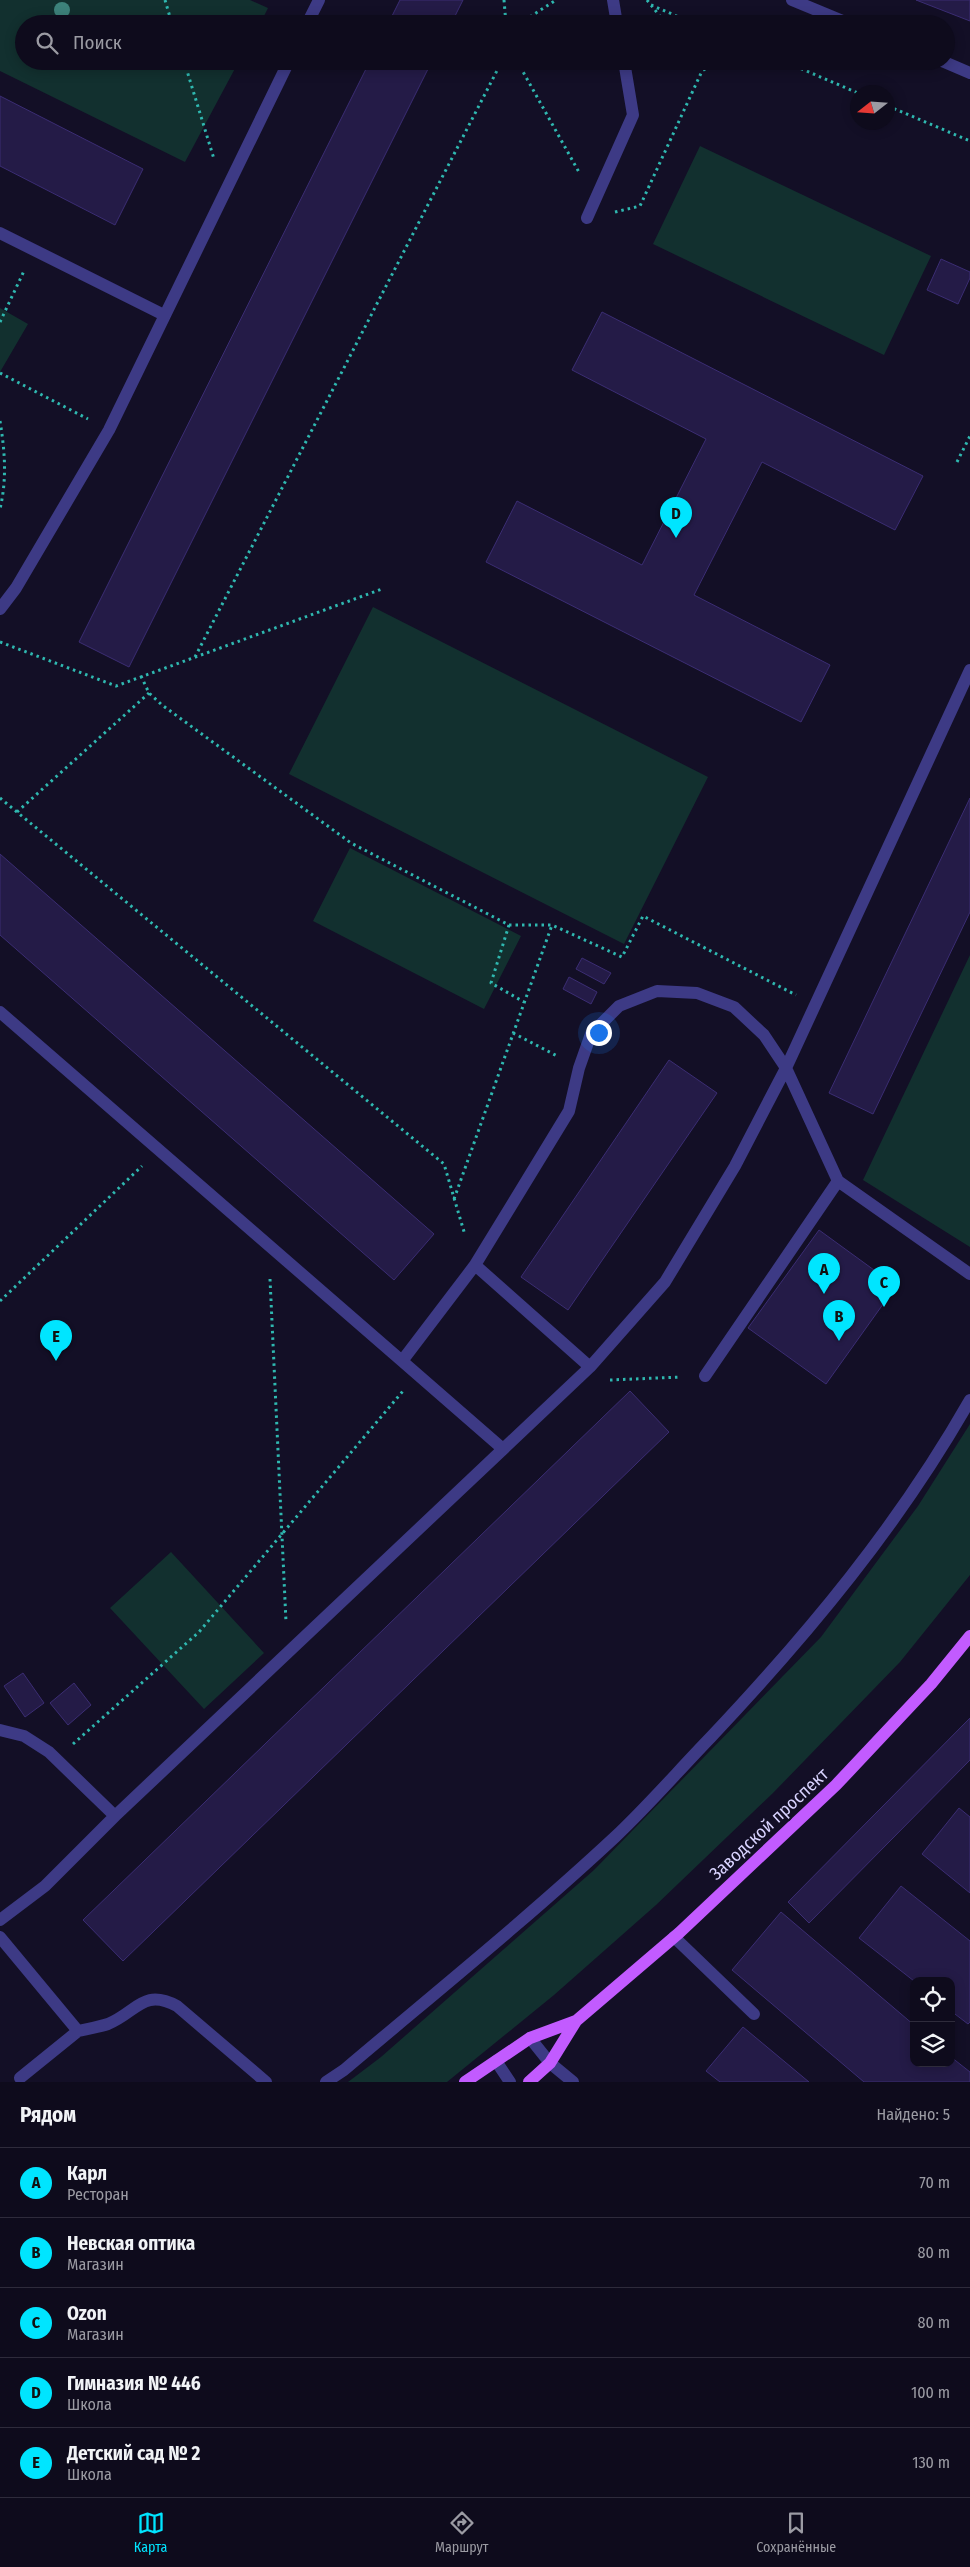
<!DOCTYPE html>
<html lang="ru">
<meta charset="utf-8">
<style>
body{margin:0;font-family:"Fira Sans Condensed",sans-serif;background:#171425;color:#f1f3f6}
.controls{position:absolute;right:15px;bottom:15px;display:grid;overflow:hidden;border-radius:10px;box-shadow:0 2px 12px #0003}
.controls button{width:45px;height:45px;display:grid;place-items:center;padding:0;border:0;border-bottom:1px solid #2e2b3b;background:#0e0b1c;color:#f1f3f6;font:25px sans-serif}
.compass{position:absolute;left:850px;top:85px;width:45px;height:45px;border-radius:50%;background:#0e0b1c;box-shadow:0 2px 12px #0003;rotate:253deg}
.you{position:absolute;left:598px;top:1032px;width:18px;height:18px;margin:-12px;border:4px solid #fff;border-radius:50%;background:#1a73e8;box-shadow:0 0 0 8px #1a73e833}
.badge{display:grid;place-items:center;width:32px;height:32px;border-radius:50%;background:#00e5ff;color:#111;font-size:16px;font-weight:700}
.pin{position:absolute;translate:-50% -41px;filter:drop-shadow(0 1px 2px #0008)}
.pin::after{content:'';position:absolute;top:26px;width:18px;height:15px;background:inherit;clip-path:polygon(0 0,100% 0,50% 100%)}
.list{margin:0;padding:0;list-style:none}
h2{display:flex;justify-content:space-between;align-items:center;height:65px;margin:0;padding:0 20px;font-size:21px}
h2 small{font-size:16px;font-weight:400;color:#9b9ba3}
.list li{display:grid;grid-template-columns:32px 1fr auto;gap:15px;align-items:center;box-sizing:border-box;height:70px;padding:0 20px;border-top:1px solid #2e2b3b}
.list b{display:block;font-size:19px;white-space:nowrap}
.list p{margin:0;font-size:16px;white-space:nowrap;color:#9b9ba3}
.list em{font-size:16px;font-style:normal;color:#9b9ba3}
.icon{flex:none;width:28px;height:28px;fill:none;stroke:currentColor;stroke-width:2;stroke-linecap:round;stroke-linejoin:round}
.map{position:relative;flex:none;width:970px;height:2082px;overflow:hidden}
.search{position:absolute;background:#0e0b1c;box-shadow:0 2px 12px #0003;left:15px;right:15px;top:15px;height:55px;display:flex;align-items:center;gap:12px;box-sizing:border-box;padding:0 18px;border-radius:28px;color:#9b9ba3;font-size:19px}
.sheet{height:415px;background:#0e0b1c}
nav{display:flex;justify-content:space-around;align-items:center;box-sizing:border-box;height:70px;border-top:1px solid #2e2b3b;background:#0e0b1c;font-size:14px;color:#9b9ba3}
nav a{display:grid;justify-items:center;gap:2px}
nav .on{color:#00e5ff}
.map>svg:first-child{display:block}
.green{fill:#12302f}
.building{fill:#241b47;stroke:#3b2d73}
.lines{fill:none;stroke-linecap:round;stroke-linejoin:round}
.path{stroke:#2fb8b0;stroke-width:3;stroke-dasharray:2.5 4;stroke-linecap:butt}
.service{stroke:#3d3a85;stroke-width:12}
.minor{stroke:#3d3a85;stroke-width:12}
.primary{stroke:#c25bff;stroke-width:12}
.tree{fill:#3d827b}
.labels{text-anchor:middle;stroke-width:4;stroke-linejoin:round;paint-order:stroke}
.street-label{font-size:18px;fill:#d9d4ff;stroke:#130f26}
</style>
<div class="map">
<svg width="970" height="2082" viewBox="0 0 970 2082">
<rect width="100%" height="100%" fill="#130f26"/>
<path class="green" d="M0,0H250L268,8L260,24H24V61H239L185,162L0,71Z
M700,146L931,256L884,355L653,244Z
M0,308L28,324L0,372Z
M373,607L708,777L624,944L289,774Z
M350,848L521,936L484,1009L313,921Z
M970,955V1247L863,1180Z
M970,1424V1575L900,1662L773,1793L656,1905L554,1995L447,2082H348L381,2057L594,1870L821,1637L918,1506Z
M171,1552L264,1653L204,1709L110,1608Z"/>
<path class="building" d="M400,0H463L451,24H388Z
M916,0H970V21Z
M370,61H432L129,667L79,642Z
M0,96L143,169L115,225L0,166Z
M941,259L970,272V278L958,304L927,290Z
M602,312L923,476L895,530L762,462L694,595L830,665L801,722L486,562L517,501L642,565L706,439L572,370Z
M970,798V912L873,1114L829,1093Z
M0,854L434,1234L394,1280L0,935Z
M582,958L611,973L604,984L576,969Z
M569,977L597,992L591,1004L563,989Z
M669,1060L717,1093L568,1310L521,1277Z
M819,1230L896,1286L826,1384L748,1328Z
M630,1391L669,1432L123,1961L83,1920Z
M23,1673L44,1703L25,1717L4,1686Z
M74,1683L91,1705L68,1725L50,1703Z
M970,1718V1760L809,1923L788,1902Z
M959,1808L970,1817V1893L922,1854Z
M901,1886L970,1941V2022L968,2024L951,2011V1981H914L859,1938Z
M781,1912L914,2025V2063H951V2057L970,2072V2082H864L732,1970Z
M743,2027L809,2082H720L706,2071Z"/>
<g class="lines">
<path class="path" d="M165,0L172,24
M504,0L506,24
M647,0L666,24
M651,5L695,24
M519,24L556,0
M184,61L214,159
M517,61L580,174
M695,61L702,71
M783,61L858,93
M888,106L970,141
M615,212L640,206L702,71L718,61
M0,322L24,271
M0,373L88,419
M0,421C5,452 7,479 0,509
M957,462L970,436
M0,642L116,686L382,589
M195,657L502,61
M141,676L149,693L162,705L351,843L509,925H552L622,957L643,916L796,995
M0,798L444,1164L465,1235
M17,812L149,693
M509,925L491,983L524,1002
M513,1033L559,1057
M454,1199L552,925
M270,1279L286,1622
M0,1301L142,1166
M610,1380L681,1377
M73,1744L199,1632L403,1391"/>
<path class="service" d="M613,0L617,24
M792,0L850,24
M307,24L319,0
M942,61L970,73
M587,218L633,115L624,61
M0,233L164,315
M0,609L16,588L109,430L289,61
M970,670L786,1068L838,1181L970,1274
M0,1012L402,1361
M475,1265L590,1367
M705,1376L838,1181
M0,1730L24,1736L49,1752L115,1816
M0,1920L45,1886L115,1816L590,1367L665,1282L735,1166L786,1068L764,1035L734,1007L697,993L657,991L619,1006L591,1034L579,1068L569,1111L475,1265L402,1361L503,1449
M0,1937L78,2031C87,2029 99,2027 108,2024C137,2012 143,1988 177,2006L266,2082
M674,1937L754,2014
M530,2038L550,2063L573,2082
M496,2061L510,2082
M20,2078L78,2031"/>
<path class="minor" d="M326,2082L344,2070C435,1993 528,1918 615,1837C648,1806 679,1770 711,1737C809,1633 899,1525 970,1400"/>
<path class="primary" d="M465,2082L530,2038L576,2021
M529,2082L550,2063L576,2021L679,1933L836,1785L931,1684L970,1636"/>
</g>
<circle class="tree" cx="62" cy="10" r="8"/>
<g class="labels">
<g class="street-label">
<text transform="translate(769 1824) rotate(-43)" y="6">Заводской проспект</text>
</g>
</g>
</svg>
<div class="controls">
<button><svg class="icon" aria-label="locate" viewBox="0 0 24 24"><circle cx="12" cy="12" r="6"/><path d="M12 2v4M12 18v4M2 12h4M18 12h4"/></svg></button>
<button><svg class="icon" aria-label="layers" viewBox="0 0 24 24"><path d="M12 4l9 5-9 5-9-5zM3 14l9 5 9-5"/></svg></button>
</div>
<svg class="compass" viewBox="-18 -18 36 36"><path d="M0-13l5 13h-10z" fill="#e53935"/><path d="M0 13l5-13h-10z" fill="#9b9ba3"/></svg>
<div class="you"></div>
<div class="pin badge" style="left:824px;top:1294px">A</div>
<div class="pin badge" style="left:839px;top:1341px">B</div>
<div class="pin badge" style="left:884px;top:1307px">C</div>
<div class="pin badge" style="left:676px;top:538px">D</div>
<div class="pin badge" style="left:56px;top:1361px">E</div>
<div class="search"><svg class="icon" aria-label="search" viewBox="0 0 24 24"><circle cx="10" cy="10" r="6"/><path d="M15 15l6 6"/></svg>Поиск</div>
</div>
<section class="sheet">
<h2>Рядом<small>Найдено: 5</small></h2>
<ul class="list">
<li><span class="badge">A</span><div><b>Карл</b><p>Ресторан</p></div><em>70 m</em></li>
<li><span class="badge">B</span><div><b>Невская оптика</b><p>Магазин</p></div><em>80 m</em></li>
<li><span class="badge">C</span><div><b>Ozon</b><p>Магазин</p></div><em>80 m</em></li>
<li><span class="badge">D</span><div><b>Гимназия № 446</b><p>Школа</p></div><em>100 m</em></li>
<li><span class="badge">E</span><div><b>Детский сад № 2</b><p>Школа</p></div><em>130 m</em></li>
</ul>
</section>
<nav>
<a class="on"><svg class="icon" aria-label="map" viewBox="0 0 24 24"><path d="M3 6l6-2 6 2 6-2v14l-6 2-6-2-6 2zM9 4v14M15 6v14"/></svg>Карта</a>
<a><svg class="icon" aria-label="directions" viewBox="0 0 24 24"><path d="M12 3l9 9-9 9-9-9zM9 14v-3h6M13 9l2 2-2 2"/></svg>Маршрут</a>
<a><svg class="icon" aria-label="saved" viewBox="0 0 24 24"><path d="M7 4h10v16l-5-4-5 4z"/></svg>Сохранённые</a>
</nav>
